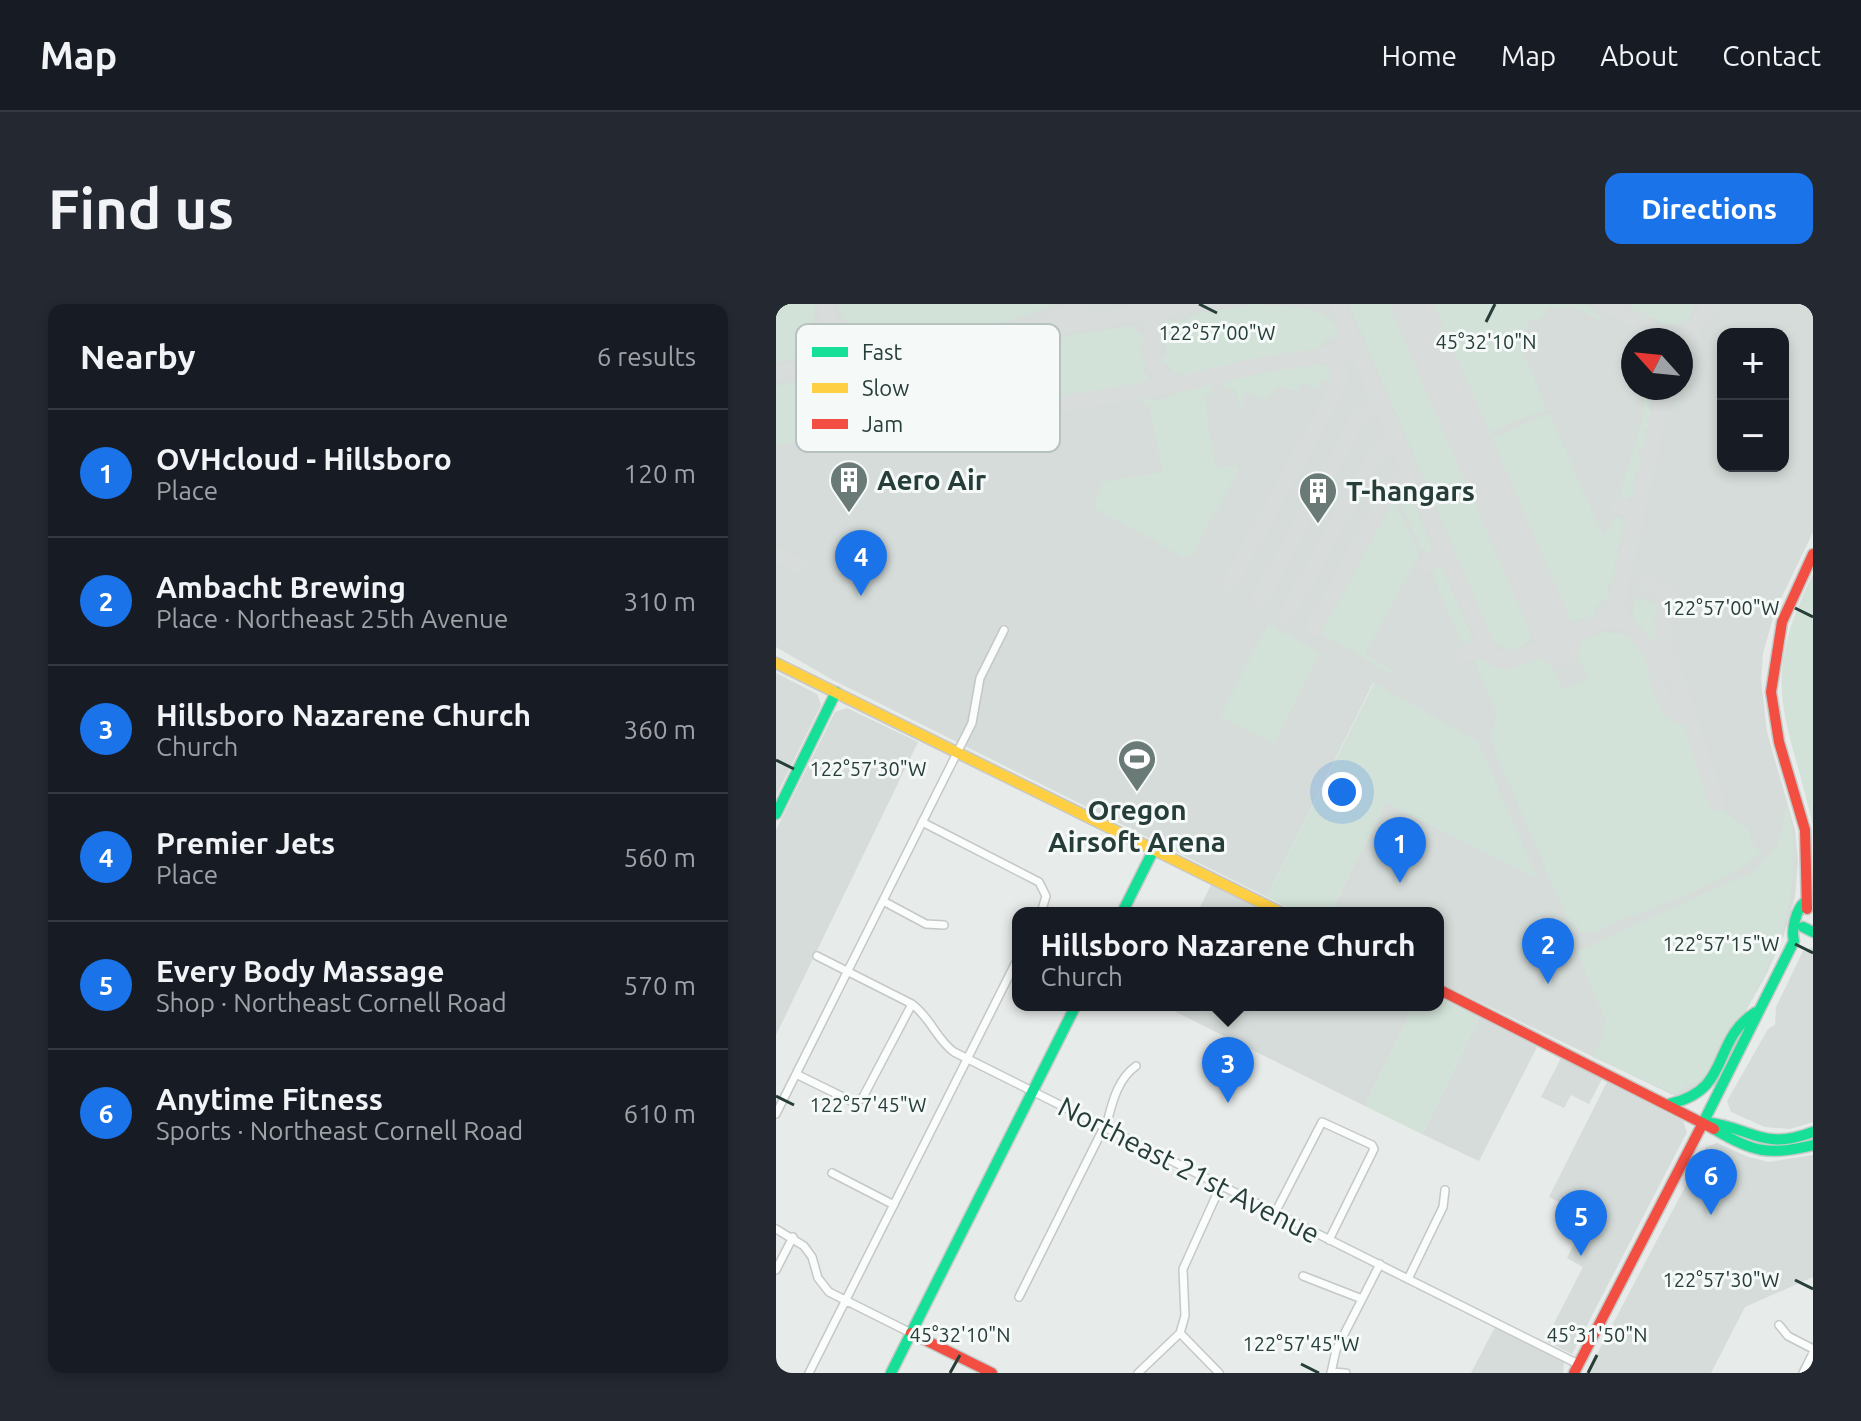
<!DOCTYPE html>
<meta charset="utf-8">
<style>
body{margin:0;font-family:Ubuntu,sans-serif;background:#242831;color:#f1f3f6}
.controls{position:absolute;right:24px;top:24px;display:grid;overflow:hidden;border-radius:16px;box-shadow:0 4px 12px #0003}
.controls button{width:72px;height:72px;display:grid;place-items:center;padding:0;border:0;border-bottom:2px solid #363941;background:#171b24;color:#f1f3f6;font:40px sans-serif}
.compass{position:absolute;left:845px;top:24px;width:72px;height:72px;border-radius:50%;background:#171b24;box-shadow:0 4px 12px #0003;rotate:297deg}
.you{position:absolute;left:566px;top:488px;width:28px;height:28px;margin:-20px;border:6px solid #fff;border-radius:50%;background:#1a73e8;box-shadow:0 0 0 12px #1a73e833}
.badge{display:grid;place-items:center;width:52px;height:52px;border-radius:50%;background:#1a73e8;color:#fff;font-size:26px;font-weight:700}
.pin{position:absolute;translate:-50% -66px;filter:drop-shadow(0 2px 4px #0008)}
.pin::after{content:'';position:absolute;top:42px;width:28px;height:24px;background:inherit;clip-path:polygon(0 0,100% 0,50% 100%)}
.popup{position:absolute;left:236px;top:603px;width:432px;height:104px;box-sizing:border-box;display:grid;place-content:center;border-radius:16px;background:#171b24;filter:drop-shadow(0 2px 6px #0005);font-size:26px;white-space:nowrap;color:#9ea1a6}
.popup b{font-size:30px;color:#f1f3f6}
.popup::after{content:'';position:absolute;left:50%;top:100%;margin-left:-16px;border:16px solid transparent;border-top-color:#171b24}
.list{margin:0;padding:0;list-style:none}
h2{display:flex;justify-content:space-between;align-items:center;height:104px;margin:0;padding:0 32px;font-size:34px}
h2 small{font-size:26px;font-weight:400;color:#9ea1a6}
.list li{display:grid;grid-template-columns:52px 1fr auto;gap:24px;align-items:center;box-sizing:border-box;height:128px;padding:0 32px;border-top:2px solid #363941}
.list b{display:block;font-size:30px;white-space:nowrap}
.list p{margin:0;font-size:26px;white-space:nowrap;color:#9ea1a6}
.list em{font-size:26px;font-style:normal;color:#9ea1a6}
.map{position:relative;flex:none;width:1037px;height:1069px;overflow:hidden;border-radius:16px}
header{display:flex;align-items:center;gap:48px;box-sizing:border-box;height:112px;padding:0 40px;background:#171b24;border-bottom:2px solid #363941}
header strong{font-size:38px}
nav{display:flex;gap:44px;margin-inline-start:auto;font-size:28px}
.intro{display:flex;align-items:center;justify-content:space-between;box-sizing:border-box;height:192px;padding:0 48px}
h1{margin:0;font-size:56px}
.button{padding:20px 36px;border-radius:16px;background:#1a73e8;color:#fff;font-size:28px;font-weight:700}
main{display:flex;gap:48px;padding:0 48px}
aside{flex:1;background:#171b24;border-radius:16px;box-shadow:0 4px 12px #0003}
.map>svg:first-child{display:block}
.built{fill:#d5dcd9;fill-rule:evenodd}
.green{fill:#d2e2d8}
.lines{fill:none;stroke-linecap:round;stroke-linejoin:round}
.taxiway{stroke:#d8dcda;stroke-width:16}
.runway{stroke:#d8dcda;stroke-width:42}
.street-casing{stroke:#c4c8c6;stroke-width:10}
.fast-casing{stroke:#c4c9c7;stroke-width:13}
.slow-casing{stroke:#c4c9c7;stroke-width:13}
.jam-casing{stroke:#c4c9c7;stroke-width:13}
.street{stroke:#fbfcfc;stroke-width:7}
.fast{stroke:#16e098;stroke-width:10}
.slow{stroke:#ffcf43;stroke-width:10}
.jam{stroke:#f24e42;stroke-width:10}
.ticks{fill:none;stroke:#263d39;stroke-width:3}
.labels{text-anchor:middle;stroke-width:6;stroke-linejoin:round;paint-order:stroke}
.poi-label{font-size:28px;font-weight:bold;fill:#263d39;stroke:#f5f9f8;text-anchor:start}
.street-label{font-size:28px;fill:#263d39;stroke:#f5f9f8}
.key{fill:#f5f9f8;stroke:#b7c1bf;stroke-width:2}
.key-label{font-size:22px;fill:#263d39}
.ticks-label{font-size:20px;text-anchor:middle;fill:#263d39;stroke:#f5f9f8;stroke-width:6;stroke-linejoin:round;paint-order:stroke}
</style>
<header>
<strong>Map</strong>
<nav><a>Home</a><a>Map</a><a>About</a><a>Contact</a></nav>
</header>
<div class="intro"><h1>Find us</h1><a class="button">Directions</a></div>
<main>
<aside>
<h2>Nearby<small>6 results</small></h2>
<ul class="list">
<li><span class="badge">1</span><div><b>OVHcloud - Hillsboro</b><p>Place</p></div><em>120 m</em></li>
<li><span class="badge">2</span><div><b>Ambacht Brewing</b><p>Place · Northeast 25th Avenue</p></div><em>310 m</em></li>
<li><span class="badge">3</span><div><b>Hillsboro Nazarene Church</b><p>Church</p></div><em>360 m</em></li>
<li><span class="badge">4</span><div><b>Premier Jets</b><p>Place</p></div><em>560 m</em></li>
<li><span class="badge">5</span><div><b>Every Body Massage</b><p>Shop · Northeast Cornell Road</p></div><em>570 m</em></li>
<li><span class="badge">6</span><div><b>Anytime Fitness</b><p>Sports · Northeast Cornell Road</p></div><em>610 m</em></li>
</ul>
</aside>
<div class="map">
<svg width="1037" height="1069" viewBox="0 0 1037 1069">
<rect width="100%" height="100%" fill="#e7ebe9"/>
<path class="built" d="M0,0H1037V228L999,307L987,349L985,375L991,428L1019,526L1022,557L1019,593L1008,631L990,671L928,781L903,794L662,678V609H554L610,498L760,573L597,379L491,593L57,376L0,343ZM947,30H1007V162H947ZM857,36H905V84H857Z
M0,369L41,390L45,401L0,492Z
M71,404L142,438L0,731V526L59,408Z
M435,581L492,609H421Z
M1037,643V818L1014,825L989,823L955,808L951,797L992,725L999,721L1000,703L1027,647Z
M386,701H638L589,802Z
M703,713L761,743L703,857L646,830Z
M785,754L826,775L813,800L795,791L788,804L765,793Z
M831,778L907,817L911,828L796,1050L769,1037L807,963L791,954L812,913L773,893Z
M941,839L972,853L993,858L1037,851V973L969,1003L935,1069H811L930,843Z
M719,1023L788,1058L787,1069H695Z"/>
<path class="green" d="M0,0H39L37,21L44,28V45L26,54L0,58Z
M61,0H279L219,22L200,19L189,27L105,40L77,30Z
M481,0C512,4 559,0 562,31L550,36L541,46L422,71L415,68L414,73L406,74V69H398L392,59H387L386,53L391,52L389,39L384,38L382,32L390,16L409,18L419,10Z
M573,0H616L619,3L735,267L757,330L749,340L736,346L718,339Z
M650,0H804L816,3L815,7L823,13V16C804,4 793,0 771,5L765,15L754,17L743,40L771,105L715,127L717,134L773,109L827,233L840,211L850,223L843,234L847,236L840,247L844,249L837,263L841,265L835,273L838,275L837,281L833,280L831,288L835,290L820,303L818,311L795,318L788,312V305L779,300Z
M855,0H916L915,12L910,18L907,16L899,22L889,19L887,23L880,14L869,13L870,8L856,6Z
M354,22L369,34V40L364,42L366,54L372,55L373,62L368,63L369,70L374,71L366,82L98,124L83,116L80,109L76,110L78,90H73L71,83L75,82L79,67L108,62L119,66L127,59Z
M541,57L552,63L558,74L556,81L547,76L542,84L526,78L520,87L502,82L490,95L470,88L465,97L468,102L466,109L459,85L448,84L450,75Z
M39,74L48,75L54,85H57L56,104H61L62,112L58,113V119L47,128L48,133L0,141V82Z
M434,81L437,89L428,91L439,164L461,161L463,165L415,252H406L318,204L326,178L387,168L373,101H366L370,93C388,103 390,91 406,86C414,83 424,82 434,81Z
M868,94L874,95L873,106L876,108L875,114H871L873,124L867,126L871,132L868,146L863,145L862,151L866,153L863,166L857,172L862,175L856,181L860,183L858,190L847,196L845,186L867,114Z
M625,183L633,186L656,242L653,249L645,245L622,192Z
M613,196H618L643,252L588,350L617,367L616,370L545,329L612,207L609,202Z
M659,262L666,264L696,333L694,340L685,337L656,271Z
M1037,270V522C1012,410 981,383 1037,270Z
M861,293L883,302V342C864,338 850,310 861,293Z
M492,320L544,349L498,440L444,413Z
M827,328L853,331L871,351L887,403L910,422L932,493L972,526L976,540L985,547C966,576 855,610 818,628L805,629L791,614L717,442L715,433L721,410L698,356L705,354C733,378 742,357 771,353L788,386L812,375L799,345L801,339Z
M598,379L702,438L761,574L610,498L554,609H522L491,593Z
M1011,499C1037,611 981,681 931,776L911,781L900,790L816,753L829,730L826,723L831,720L801,647L979,567L1002,541Z
M662,693L703,713L646,830L589,802L638,701H662Z"/>
<g class="lines">
<path class="taxiway" d="M50,0L71,123L77,131L85,133L405,80L480,62L562,49L569,39L571,24
M561,0L715,351L724,356H737L830,316L841,315L851,320
M830,0L894,36
M389,5C367,17 373,60 388,76L404,80
M274,18L308,0
M56,19L73,40L101,50
M905,40L936,0
M0,69L417,0
M842,202L862,207
M0,250L24,263
M648,262L664,252L666,242
M454,279L562,83V49L569,48
M870,279L892,290L886,317L890,350
M484,295L583,114L600,101L601,94
M511,311L599,151L615,138L617,129
M844,311C853,323 866,333 873,346C885,368 881,412 913,413
M830,316L840,303L889,84
M537,325L616,182L631,171L632,162
M869,341L895,356L941,499
M686,351L705,344L712,347"/>
<path class="runway" d="M635,0L783,342"/>
<defs>
<path id="street" d="M146,518L263,578L270,592L265,609
M107,597L150,620L168,621
M41,652L136,700C155,714 160,735 178,748L802,1060
M20,770L75,797L86,795L136,700
M0,810L196,419L204,374L228,326
M56,869L118,901
M499,909L546,818L596,841L598,845L553,936
M0,925L28,942L36,953L42,974L53,988L135,1029
M0,966L17,933
M527,972L586,995
M632,975L667,903L669,886
M243,993L332,815C337,795 343,774 360,762
M1003,1021L1012,1032L1037,1045
M404,1029L443,1069
M555,1068L570,1069
M33,1069L242,654
M362,1069L404,1029L409,1012L407,965L445,881
M555,1069L560,1046L604,960
M1027,1069L1037,1049"/>
<path id="fast" d="M0,510L60,388
M346,609L378,545
M1027,623L1037,628
M893,800C957,786 934,737 980,708
M927,818C976,822 984,848 1037,828
M927,819L1018,637C1015,626 1020,605 1029,598
M938,825C976,848 993,852 1037,841
M115,1069L300,701"/>
<path id="slow" d="M0,359L506,609"/>
<path id="jam" d="M1031,605L1029,526L1003,438L995,388L1006,318L1037,250
M662,685L938,825
M135,1029L216,1069
M798,1069L927,819"/>
</defs>
<use href="#street" class="street-casing"/>
<use href="#fast" class="fast-casing"/>
<use href="#slow" class="slow-casing"/>
<use href="#jam" class="jam-casing"/>
<use href="#street" class="street"/>
<use href="#fast" class="fast"/>
<use href="#slow" class="slow"/>
<use href="#jam" class="jam"/>
</g>
<path class="ticks" d="M423,0L441,9M710,18L719,0M1019,304L1037,313M0,456L18,465M1019,640L1037,649M0,792L18,801M1019,976L1037,985M525,1060L543,1069M174,1069L184,1051M812,1069L821,1051"/>
<defs>
<symbol id="building-pin" viewBox="-11 -11 22 30"><path d="M0 17L-7.5 6A9.5 9.5 0 1 1 7.5 6Z" fill="#6a7a77" stroke="#f5f9f8"/><path d="M-4-6H4V6H1V3H-1V6H-4ZM-2.5-4.3h1.7v1.8h-1.7ZM.8-4.3h1.7v1.8H.8ZM-2.5-1h1.7V.8h-1.7ZM.8-1h1.7V.8H.8Z" fill="#fff"/></symbol>
<symbol id="stadium-pin" viewBox="-11 -11 22 30"><path d="M0 17L-7.5 6A9.5 9.5 0 1 1 7.5 6Z" fill="#6a7a77" stroke="#f5f9f8"/><path d="M0-5a6.5 5 0 1 0 0 10a6.5 5 0 1 0 0-10ZM-3.5-1.8h7v3.6h-7Z" fill="#fff"/></symbol>
</defs>
<g fill-rule="evenodd">
<use href="#building-pin" x="51" y="154" width="44" height="60"/>
<use href="#building-pin" x="520" y="165" width="44" height="60"/>
<use href="#stadium-pin" x="339" y="433" width="44" height="60"/>
</g>
<g class="labels">
<g class="poi-label">
<text x="101" y="186">Aero Air</text>
<text x="570" y="197">T-hangars</text>
<text x="361" y="516" text-anchor="middle">Oregon<tspan x="361" dy="32">Airsoft Arena</tspan></text>
</g>
<g class="street-label">
<text transform="translate(413 866) rotate(27)" y="10">Northeast 21st Avenue</text>
</g>
</g>
<rect x="20" y="20" width="264" height="128" rx="12" class="key"/>
<rect x="36" y="43" width="36" height="10" fill="#16e098"/>
<rect x="36" y="79" width="36" height="10" fill="#ffcf43"/>
<rect x="36" y="115" width="36" height="10" fill="#f24e42"/>
<g class="key-label">
<text x="86" y="56">Fast</text>
<text x="86" y="92">Slow</text>
<text x="86" y="128">Jam</text>
</g>
<g class="ticks-label">
<text x="441" y="36">122°57'00"W</text>
<text x="710" y="45">45°32'10"N</text>
<text x="945" y="311">122°57'00"W</text>
<text x="92" y="472">122°57'30"W</text>
<text x="945" y="647">122°57'15"W</text>
<text x="92" y="808">122°57'45"W</text>
<text x="945" y="983">122°57'30"W</text>
<text x="184" y="1038">45°32'10"N</text>
<text x="821" y="1038">45°31'50"N</text>
<text x="525" y="1047">122°57'45"W</text>
</g>
</svg>
<div class="controls">
<button>+</button>
<button>−</button>
</div>
<svg class="compass" viewBox="-18 -18 36 36"><path d="M0-13l5 13h-10z" fill="#e53935"/><path d="M0 13l5-13h-10z" fill="#9ea1a6"/></svg>
<div class="you"></div>
<div class="pin badge" style="left:624px;top:579px">1</div>
<div class="pin badge" style="left:772px;top:680px">2</div>
<div class="pin badge" style="left:452px;top:799px">3</div>
<div class="popup"><b>Hillsboro Nazarene Church</b>Church</div>
<div class="pin badge" style="left:85px;top:292px">4</div>
<div class="pin badge" style="left:805px;top:952px">5</div>
<div class="pin badge" style="left:935px;top:911px">6</div>
</div>
</main>
